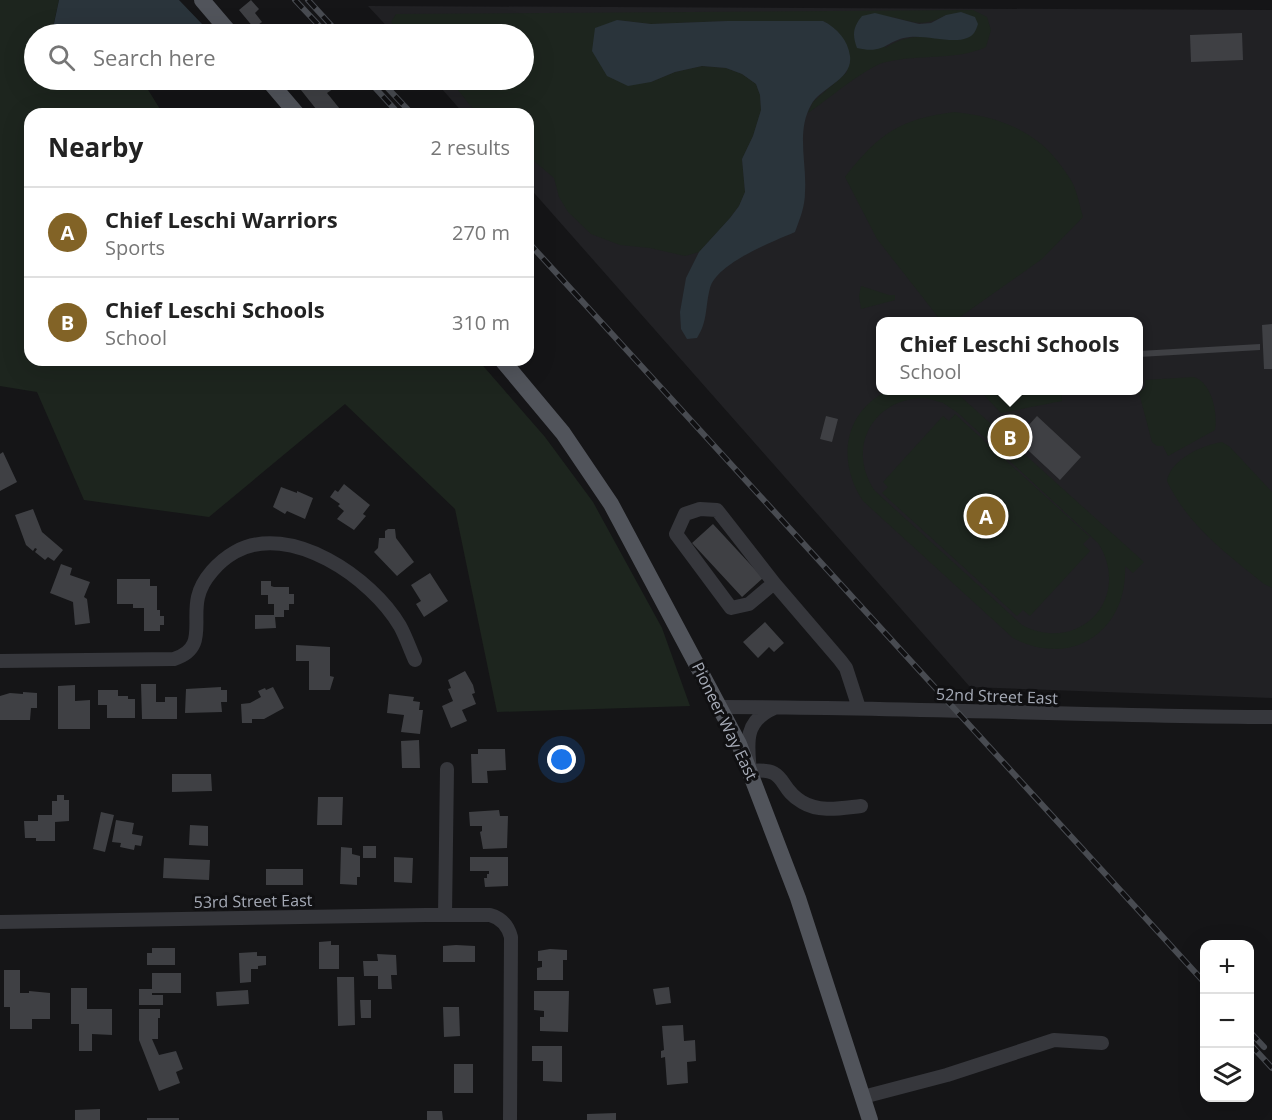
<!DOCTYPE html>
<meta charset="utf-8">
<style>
body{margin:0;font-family:"Open Sans",sans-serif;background:#f2f2f2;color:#222}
.controls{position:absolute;right:18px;bottom:18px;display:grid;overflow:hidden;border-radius:12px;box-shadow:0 6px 24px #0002}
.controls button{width:54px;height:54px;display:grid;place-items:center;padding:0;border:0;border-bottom:2px solid #e0e0e0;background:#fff;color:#222;font:30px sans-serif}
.you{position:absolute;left:562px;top:760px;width:21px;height:21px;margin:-15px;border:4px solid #fff;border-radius:50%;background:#1a73e8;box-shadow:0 0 0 9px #1a73e833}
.badge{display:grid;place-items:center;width:39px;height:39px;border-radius:50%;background:#826326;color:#fff;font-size:20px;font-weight:700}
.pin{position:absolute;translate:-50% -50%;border:3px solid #fff;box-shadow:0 2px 6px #0006}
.popup{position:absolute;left:876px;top:317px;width:267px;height:78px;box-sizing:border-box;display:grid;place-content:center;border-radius:12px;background:#fff;filter:drop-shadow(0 2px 4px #0005);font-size:20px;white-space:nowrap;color:#767676}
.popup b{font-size:22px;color:#222}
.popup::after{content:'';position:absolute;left:50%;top:100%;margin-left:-12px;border:12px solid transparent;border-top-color:#fff}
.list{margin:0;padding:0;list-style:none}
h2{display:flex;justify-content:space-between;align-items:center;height:78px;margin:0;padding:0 24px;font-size:26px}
h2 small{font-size:20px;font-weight:400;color:#767676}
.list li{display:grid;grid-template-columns:39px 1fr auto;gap:18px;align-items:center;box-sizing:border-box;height:90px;padding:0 24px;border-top:2px solid #e0e0e0}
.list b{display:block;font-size:22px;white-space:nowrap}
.list p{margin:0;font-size:20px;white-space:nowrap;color:#767676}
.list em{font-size:20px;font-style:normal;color:#767676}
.icon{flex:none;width:33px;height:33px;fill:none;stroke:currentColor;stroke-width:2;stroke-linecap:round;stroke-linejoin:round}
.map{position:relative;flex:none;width:1272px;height:1120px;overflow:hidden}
.search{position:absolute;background:#fff;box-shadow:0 6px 24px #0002;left:24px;top:24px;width:510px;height:66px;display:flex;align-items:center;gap:15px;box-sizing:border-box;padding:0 21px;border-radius:33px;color:#767676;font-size:22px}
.panel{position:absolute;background:#fff;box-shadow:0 6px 24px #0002;left:24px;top:108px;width:510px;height:258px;border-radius:18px}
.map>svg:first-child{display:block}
.built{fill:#212124;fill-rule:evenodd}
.green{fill:#1d251e;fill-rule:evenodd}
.water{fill:#2a343b}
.building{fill:#3f4044}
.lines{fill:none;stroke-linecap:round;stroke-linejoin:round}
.minor{stroke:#36373c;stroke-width:14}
.major{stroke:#51545b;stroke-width:16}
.rail-casing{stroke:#484b51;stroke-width:6}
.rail{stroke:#101012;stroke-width:4;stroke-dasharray:11;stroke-linecap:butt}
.labels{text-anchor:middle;stroke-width:6;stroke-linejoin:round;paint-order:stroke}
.street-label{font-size:16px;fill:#a6abb7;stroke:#101012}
</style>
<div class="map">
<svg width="1272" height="1120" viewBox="0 0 1272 1120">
<rect width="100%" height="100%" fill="#151517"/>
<path class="built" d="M368,6L1272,10V698L970,687L528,186V114H464L434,80H524V34H394ZM881,322H1139V390H881Z"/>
<path class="green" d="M0,0H59L53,27L56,34H34V80H142L163,114H30V360H478L545,437L593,502L662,628L690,706L497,712L455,509L345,404L209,517L84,500L37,392L0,386Z
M973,10L987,17L991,30L986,47C955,61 919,54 886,62C867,66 826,101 808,113L813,102L847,72C846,46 848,35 823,21H727L651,24L617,20L651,82L675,72L702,66L726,68L742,74L756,84L760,95L761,110L753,136L742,159L745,192L739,206L730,218L699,252L685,256L650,248L620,245L591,234L568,212L559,197L554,178L528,156V114H477L450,80H524V34H402L391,22L396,14ZM946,15L945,39C922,35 905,35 885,48L893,17C916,23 924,27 946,15Z
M954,112C996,116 1037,130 1062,167C1066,173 1071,179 1074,186C1078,196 1080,207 1083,217L1042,259L953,322L938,317L877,239L845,177C878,134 900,119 954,112Z
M861,286L889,295H895V300L861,309L859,296Z
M1194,377C1212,383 1218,413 1215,430L1168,456L1163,446H1157L1152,442L1139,393L1145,387V380Z
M887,391H952L959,395L1144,562L1133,573L1125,566C1128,631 1071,669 1013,638L863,501C837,462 843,413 887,391ZM926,398L943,403L958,413L1098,543C1133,598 1079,655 1022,625L875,491C845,447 874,397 926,398Z
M980,391H1061L1062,401L1001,413Z
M955,414L1090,537L1083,544L1090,551L1030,616L1023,610L1017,616L882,493L888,487L883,482L943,416L949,421Z
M1222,442L1230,447L1272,492V588L1264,584C1227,554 1188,526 1167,481C1170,460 1202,445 1222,442Z"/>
<path class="water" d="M59,0H179L203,25L204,34H56L53,28Z
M961,12L975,17L978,24C976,30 974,36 967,38C952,44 927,35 910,37C887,39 886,55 857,48C852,35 853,27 862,16L875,13L919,24L931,23L946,15Z
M617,20L651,24L727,21H823C837,28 848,40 850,56C853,80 821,87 811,105C796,132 807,163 805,192C805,207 800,218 795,232C772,242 717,263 710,288C705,307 708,321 697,338L687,339L681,329L680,312L686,278L699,252L730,218L739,206L745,192L742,159L753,136L761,110L760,95L756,84L742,74L726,68L702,66L675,72L651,82L628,86L607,76L592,51L595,28Z"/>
<path class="building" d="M251,0L259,9L255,13L262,22L254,28L239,10Z
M1242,33L1243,60L1191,62L1190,35Z
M293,80H326L333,89L327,93L344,114H320Z
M1272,324V369H1264L1262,325Z
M1260,344V350L1139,357V351Z
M826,416L838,419L832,442L820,439Z
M1037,416L1081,457L1060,480L1016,439Z
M3,452L17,482L0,491V454Z
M344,484L370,505L363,514L366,516L354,530L337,519L344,511L338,506L340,504L330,497L335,490L338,492Z
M281,487L297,493V491L313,498L305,519L287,511L285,514L273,507Z
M33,509L42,532L63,550L54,561L48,557L45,560L35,552L37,549L35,548L33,551L26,545L15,515Z
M713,524L763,578L742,597L692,543Z
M388,529H395L396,538L414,562L397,576L374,552L378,548L379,538H385V531Z
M61,564L72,568L70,575L90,582L84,597L87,599L90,623L75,625L73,602L50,593Z
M430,573L448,601L424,617L416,604L421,601L411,585Z
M117,579H150V586H157V610H160V616H164V625H160V631H144V608H133V604H117Z
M261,581H271V586L274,587H289V594H294V604H289V610H284V617H275L276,628L255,629V615H274V604H268V595H261Z
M765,622L784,643L774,652L769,647L758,658L743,642Z
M296,645L330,647V676L334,677L330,690H309V661H296Z
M465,671L473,685L475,693L472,694L476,704L462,710L467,721L451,728L442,706L453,701L448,689L451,688L448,680Z
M141,684H156V702H165V697H177V719H142Z
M75,685V701L90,700V729H58V686Z
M221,687V690H227V702H221L222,712L185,713L186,689Z
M273,687L284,708L264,719H252V723H242L241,704L250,703L261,697L258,691L265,688L266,690Z
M98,690H118V696H128V699H135V718H107V705H98Z
M23,692L37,693V708H31L30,720H0V696L10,693L23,694Z
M389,694L414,697L413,701L420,702L419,710H423L420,734L401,732L404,715L387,713Z
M419,740L420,768H402L401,741Z
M478,749H505L506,770L487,771L488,783H472L471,754H478Z
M172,774H211L212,791L172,792Z
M57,795H64V800H69V821L55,822V841H36V838H25L24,821H38V815H52V801H57Z
M318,797H343L342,825H317Z
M499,810L500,816H508L507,848L483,849L480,832L482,831V826H470L469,812Z
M101,812L114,815L105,852L93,849Z
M116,820L134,823L132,834L143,836L141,846L135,845L134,850L120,847L121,843L112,842Z
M190,825L208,826V846L189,845Z
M363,846H376V858H363Z
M341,847L352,848V854L360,856V877H357V885L340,884Z
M394,857L413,858L412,883L394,882Z
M470,857H508V886L485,887L484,878H487V874H489V871H470Z
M164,858L210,860L209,880L163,878Z
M266,869H303V885H266Z
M331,941V945H339V969H319V942Z
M456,945L475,946V962H443V946Z
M152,948H175V965H147V953H152Z
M550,949L567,950V960H563V980H537V968L542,967V961H538V951Z
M257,952V956H266V965L258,966V969H251V982L240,983L239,953Z
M377,954L396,955L397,975H391L392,989H378V976H364L363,961H378Z
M4,970H20V993H29V991L50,993V1019H32V1029H10V1007H4Z
M152,973H181V993H152V995H163V1005H139V989H152Z
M337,977H354L355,1025L338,1026Z
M669,987L671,1003L656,1005L653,989Z
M71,988H87V1009H112V1035L92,1034V1051H79V1024H71Z
M248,990L249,1004L217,1006L216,992Z
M534,991H569L568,1032L540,1031V1017H544V1011L534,1010Z
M360,1000H371V1018H361Z
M443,1007H459L460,1036L444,1037Z
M139,1009H160V1018H158V1039H152L159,1055L176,1051L183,1069L176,1072L180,1083L159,1091L139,1040Z
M683,1025L684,1041L695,1040L696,1061L687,1062L688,1083L667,1085L665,1057L661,1058V1051L664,1050L662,1026Z
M532,1046H562V1082L543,1081V1061H532Z
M454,1064H473V1093H454Z
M100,1109V1120H75V1110Z
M427,1111H442L443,1120H427Z
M616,1113V1120H587V1114Z
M147,1118H179V1120H147Z"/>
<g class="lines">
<path class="minor" d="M774,583L749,604L731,608L676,534L685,514L700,509L717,510L774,583L840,660L846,668L859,708
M0,661L174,659C207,649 192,622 198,597C202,579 219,561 235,552C290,521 372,578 400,626C406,637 410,649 415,660
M720,707C904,707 1088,716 1272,717
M774,708C744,721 747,743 750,771C789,767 776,787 802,802C820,813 842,808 861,806
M445,915L447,769
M0,922L426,915H490C501,918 508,926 511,937L510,1120
M863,1097L947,1075L1054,1040L1102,1043"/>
<path class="major" d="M202,0L231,34
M268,80L297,114
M502,360L563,433L611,504L739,744L798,898L870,1120"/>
<defs>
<path id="rail" d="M295,0L327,34
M308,0L339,34
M368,80L399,114
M380,80L412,114
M528,242L1204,982
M1250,1032L1264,1047
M1250,1044L1272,1068"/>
</defs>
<use href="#rail" class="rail-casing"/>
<use href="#rail" class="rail"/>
</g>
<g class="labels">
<g class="street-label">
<text transform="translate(997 696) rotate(2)" y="6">52nd Street East</text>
<text transform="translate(725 721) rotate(64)" y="6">Pioneer Way East</text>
<text transform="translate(253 901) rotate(-1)" y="6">53rd Street East</text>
</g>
</g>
</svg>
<div class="controls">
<button>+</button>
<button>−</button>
<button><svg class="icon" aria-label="layers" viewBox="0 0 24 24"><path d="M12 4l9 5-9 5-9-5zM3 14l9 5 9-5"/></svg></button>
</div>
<div class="you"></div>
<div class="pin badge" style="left:986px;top:516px">A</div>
<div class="pin badge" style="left:1010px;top:437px">B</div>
<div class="popup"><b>Chief Leschi Schools</b>School</div>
<div class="search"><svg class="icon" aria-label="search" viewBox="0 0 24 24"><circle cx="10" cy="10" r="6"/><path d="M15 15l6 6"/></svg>Search here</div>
<section class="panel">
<h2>Nearby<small>2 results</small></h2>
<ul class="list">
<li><span class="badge">A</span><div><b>Chief Leschi Warriors</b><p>Sports</p></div><em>270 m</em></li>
<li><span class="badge">B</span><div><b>Chief Leschi Schools</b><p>School</p></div><em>310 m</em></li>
</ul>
</section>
</div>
